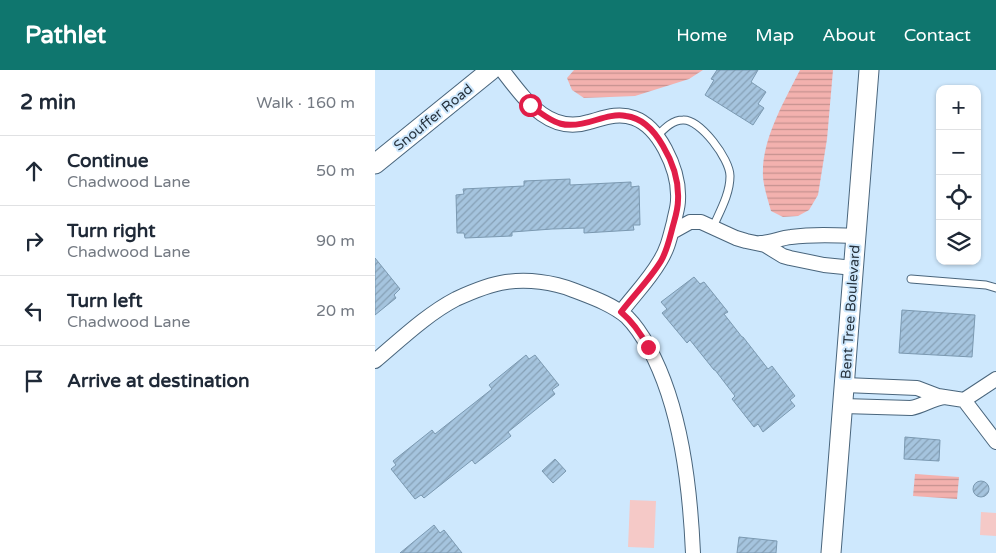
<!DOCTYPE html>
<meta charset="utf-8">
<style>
body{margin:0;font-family:"Varela Round",sans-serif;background:#f2f2f3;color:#1f2937}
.controls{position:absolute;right:15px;top:15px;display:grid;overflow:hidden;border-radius:10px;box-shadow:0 1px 4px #0004}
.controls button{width:45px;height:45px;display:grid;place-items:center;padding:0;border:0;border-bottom:1px solid #e0e1e3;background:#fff;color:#1f2937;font:25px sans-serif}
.stop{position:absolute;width:15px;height:15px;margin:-11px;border:4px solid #e11d48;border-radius:50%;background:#fff}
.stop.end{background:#e11d48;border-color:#fff;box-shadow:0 1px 5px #0008}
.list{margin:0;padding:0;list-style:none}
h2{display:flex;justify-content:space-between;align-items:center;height:65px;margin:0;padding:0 20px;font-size:21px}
h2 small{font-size:16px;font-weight:400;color:#747a83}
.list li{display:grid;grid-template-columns:32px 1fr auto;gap:15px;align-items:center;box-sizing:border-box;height:70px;padding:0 20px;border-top:1px solid #e0e1e3}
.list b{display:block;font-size:19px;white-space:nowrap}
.list p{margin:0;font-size:16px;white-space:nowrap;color:#747a83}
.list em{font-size:16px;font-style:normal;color:#747a83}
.icon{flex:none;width:28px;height:28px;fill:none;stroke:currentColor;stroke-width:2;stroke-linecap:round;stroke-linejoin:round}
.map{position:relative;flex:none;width:621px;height:483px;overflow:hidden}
header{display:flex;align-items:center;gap:30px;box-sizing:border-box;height:70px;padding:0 25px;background:#0f766e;color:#fff}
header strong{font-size:24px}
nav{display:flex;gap:28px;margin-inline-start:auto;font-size:18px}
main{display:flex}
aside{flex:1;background:#fff}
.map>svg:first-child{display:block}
.pitch{fill:#f5c9c7}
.water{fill:url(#water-rules)}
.building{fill:url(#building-hatch);stroke:#7b99b1}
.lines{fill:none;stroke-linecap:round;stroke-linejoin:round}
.lane-casing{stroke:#49657c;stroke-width:9}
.street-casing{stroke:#49657c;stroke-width:16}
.secondary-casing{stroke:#49657c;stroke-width:21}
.lane{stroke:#fff;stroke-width:7}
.street{stroke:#fff;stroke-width:14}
.secondary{stroke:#fff;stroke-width:19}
.route{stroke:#e11d48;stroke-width:6}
.labels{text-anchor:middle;stroke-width:4;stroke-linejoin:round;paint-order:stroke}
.street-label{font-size:14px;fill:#27333e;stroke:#cee8fd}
</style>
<header>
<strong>Pathlet</strong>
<nav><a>Home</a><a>Map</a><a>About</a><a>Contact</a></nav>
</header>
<main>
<aside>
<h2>2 min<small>Walk · 160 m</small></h2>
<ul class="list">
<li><svg class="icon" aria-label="ahead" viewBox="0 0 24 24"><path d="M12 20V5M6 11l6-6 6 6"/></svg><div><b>Continue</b><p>Chadwood Lane</p></div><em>50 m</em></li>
<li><svg class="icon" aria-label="right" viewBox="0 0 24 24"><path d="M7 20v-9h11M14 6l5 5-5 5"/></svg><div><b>Turn right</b><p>Chadwood Lane</p></div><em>90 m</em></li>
<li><svg class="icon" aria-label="left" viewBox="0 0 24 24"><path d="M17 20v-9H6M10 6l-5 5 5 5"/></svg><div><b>Turn left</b><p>Chadwood Lane</p></div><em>20 m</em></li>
<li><svg class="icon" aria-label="arrive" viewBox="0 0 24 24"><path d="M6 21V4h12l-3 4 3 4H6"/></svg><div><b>Arrive at destination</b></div></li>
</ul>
</aside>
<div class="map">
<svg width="621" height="483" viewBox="0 0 621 483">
<defs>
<pattern id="water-rules" width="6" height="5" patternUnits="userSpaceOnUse" patternTransform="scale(1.25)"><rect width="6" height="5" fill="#f3b1ae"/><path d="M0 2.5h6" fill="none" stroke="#c5918f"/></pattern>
<pattern id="building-hatch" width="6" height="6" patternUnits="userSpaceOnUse" patternTransform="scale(1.25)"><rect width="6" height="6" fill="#a5c4de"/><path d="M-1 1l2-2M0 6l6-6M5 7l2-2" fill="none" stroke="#86a0b5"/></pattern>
</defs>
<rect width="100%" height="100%" fill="#cee8fd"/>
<path class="pitch" d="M255,430L281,431L279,478L253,477Z
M606,442L621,443V466L605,465Z"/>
<path class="water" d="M199,0H328L314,9L260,26L209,28L197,20L192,8Z
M425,0H458L452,69L443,125L434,140L423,146L408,147L396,141C393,130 389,118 388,107C386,70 409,32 425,0Z
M540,404L584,407L582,429L538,426Z"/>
<path class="building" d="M342,0H383L376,12L391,22L383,34L389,38L378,55L330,25L339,10L336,9Z
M195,109V115L256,112V117L264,116L265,155H258L259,160L209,163V158L177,159L137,162V166L90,168L89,163H82L81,125L89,124L88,119L149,116V111Z
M0,188L25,219L19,225L21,228L0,245Z
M319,207L325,214L329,212L353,242L349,244L367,267H368L393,299L397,296L420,326L415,330L420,336L388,362L383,354L379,357L357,329L360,326L340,300H339L315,270L312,273L287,243L292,239L286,232Z
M527,240L600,245L597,287L524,283Z
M151,285L154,289L160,285L184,315L177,320L180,324L133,362L136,366L100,394L97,390L49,428L46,425L40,429L16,399L21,395L18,391L57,360L60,364L117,319L114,315Z
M530,367L565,370L564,391L529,389Z
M180,389L191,401L178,413L167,401Z
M598 419a8 8 0 1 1 16 0a8 8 0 1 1-16 0Z
M59,455L65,463L69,460L87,483H25Z
M364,467L402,471L401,483H362Z"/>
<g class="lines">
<defs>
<path id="lane" d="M282,66C289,59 297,50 308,50C325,49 355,89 355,106C355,124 345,141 338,157
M536,209L611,215L621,218"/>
<path id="street" d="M127,0C149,28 173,65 214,52C229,48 243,42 259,48C273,53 283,66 290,79C298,94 304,113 303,130C303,138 300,145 299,152C295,167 293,178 285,191C274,210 259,225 246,242
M297,162L315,152H326L361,168L371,171L390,175L408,186L415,188L449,195L479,198
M385,173C396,173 405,168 416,167C438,164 459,165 481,166
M0,291C25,270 52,244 81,229C94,223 117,214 131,212C153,209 178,212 198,220C216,227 237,234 252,247C261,256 268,267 274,278C306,337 315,416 318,483
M470,315L542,318L563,326L589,330L621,372
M589,330L621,309
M468,336L536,338C548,336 558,328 570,327"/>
<path id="secondary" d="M0,94L116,0
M456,483L494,0"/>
</defs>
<use href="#lane" class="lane-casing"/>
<use href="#street" class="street-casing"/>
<use href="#secondary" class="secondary-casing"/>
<use href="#lane" class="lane"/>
<use href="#street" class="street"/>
<use href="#secondary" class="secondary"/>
</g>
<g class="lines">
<path class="route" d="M155,35C180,55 190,60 221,50C231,47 241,44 251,46C268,48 280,62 288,76C297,91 304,111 303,130C303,137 301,145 299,152C295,166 293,179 286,191C275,209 259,225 246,242C258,252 266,264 273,277"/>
</g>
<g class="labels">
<g class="street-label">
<text transform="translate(58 47) rotate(-39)" y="5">Snouffer Road</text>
<text transform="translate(475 242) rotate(-86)" y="5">Bent Tree Boulevard</text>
</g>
</g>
</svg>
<div class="controls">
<button>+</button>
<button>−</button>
<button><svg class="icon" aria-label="locate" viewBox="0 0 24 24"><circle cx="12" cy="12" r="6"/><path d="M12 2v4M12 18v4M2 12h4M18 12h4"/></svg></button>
<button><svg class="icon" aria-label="layers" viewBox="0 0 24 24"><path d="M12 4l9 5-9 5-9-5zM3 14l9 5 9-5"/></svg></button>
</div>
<div class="stop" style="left:155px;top:35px"></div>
<div class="stop end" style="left:273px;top:277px"></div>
</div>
</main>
